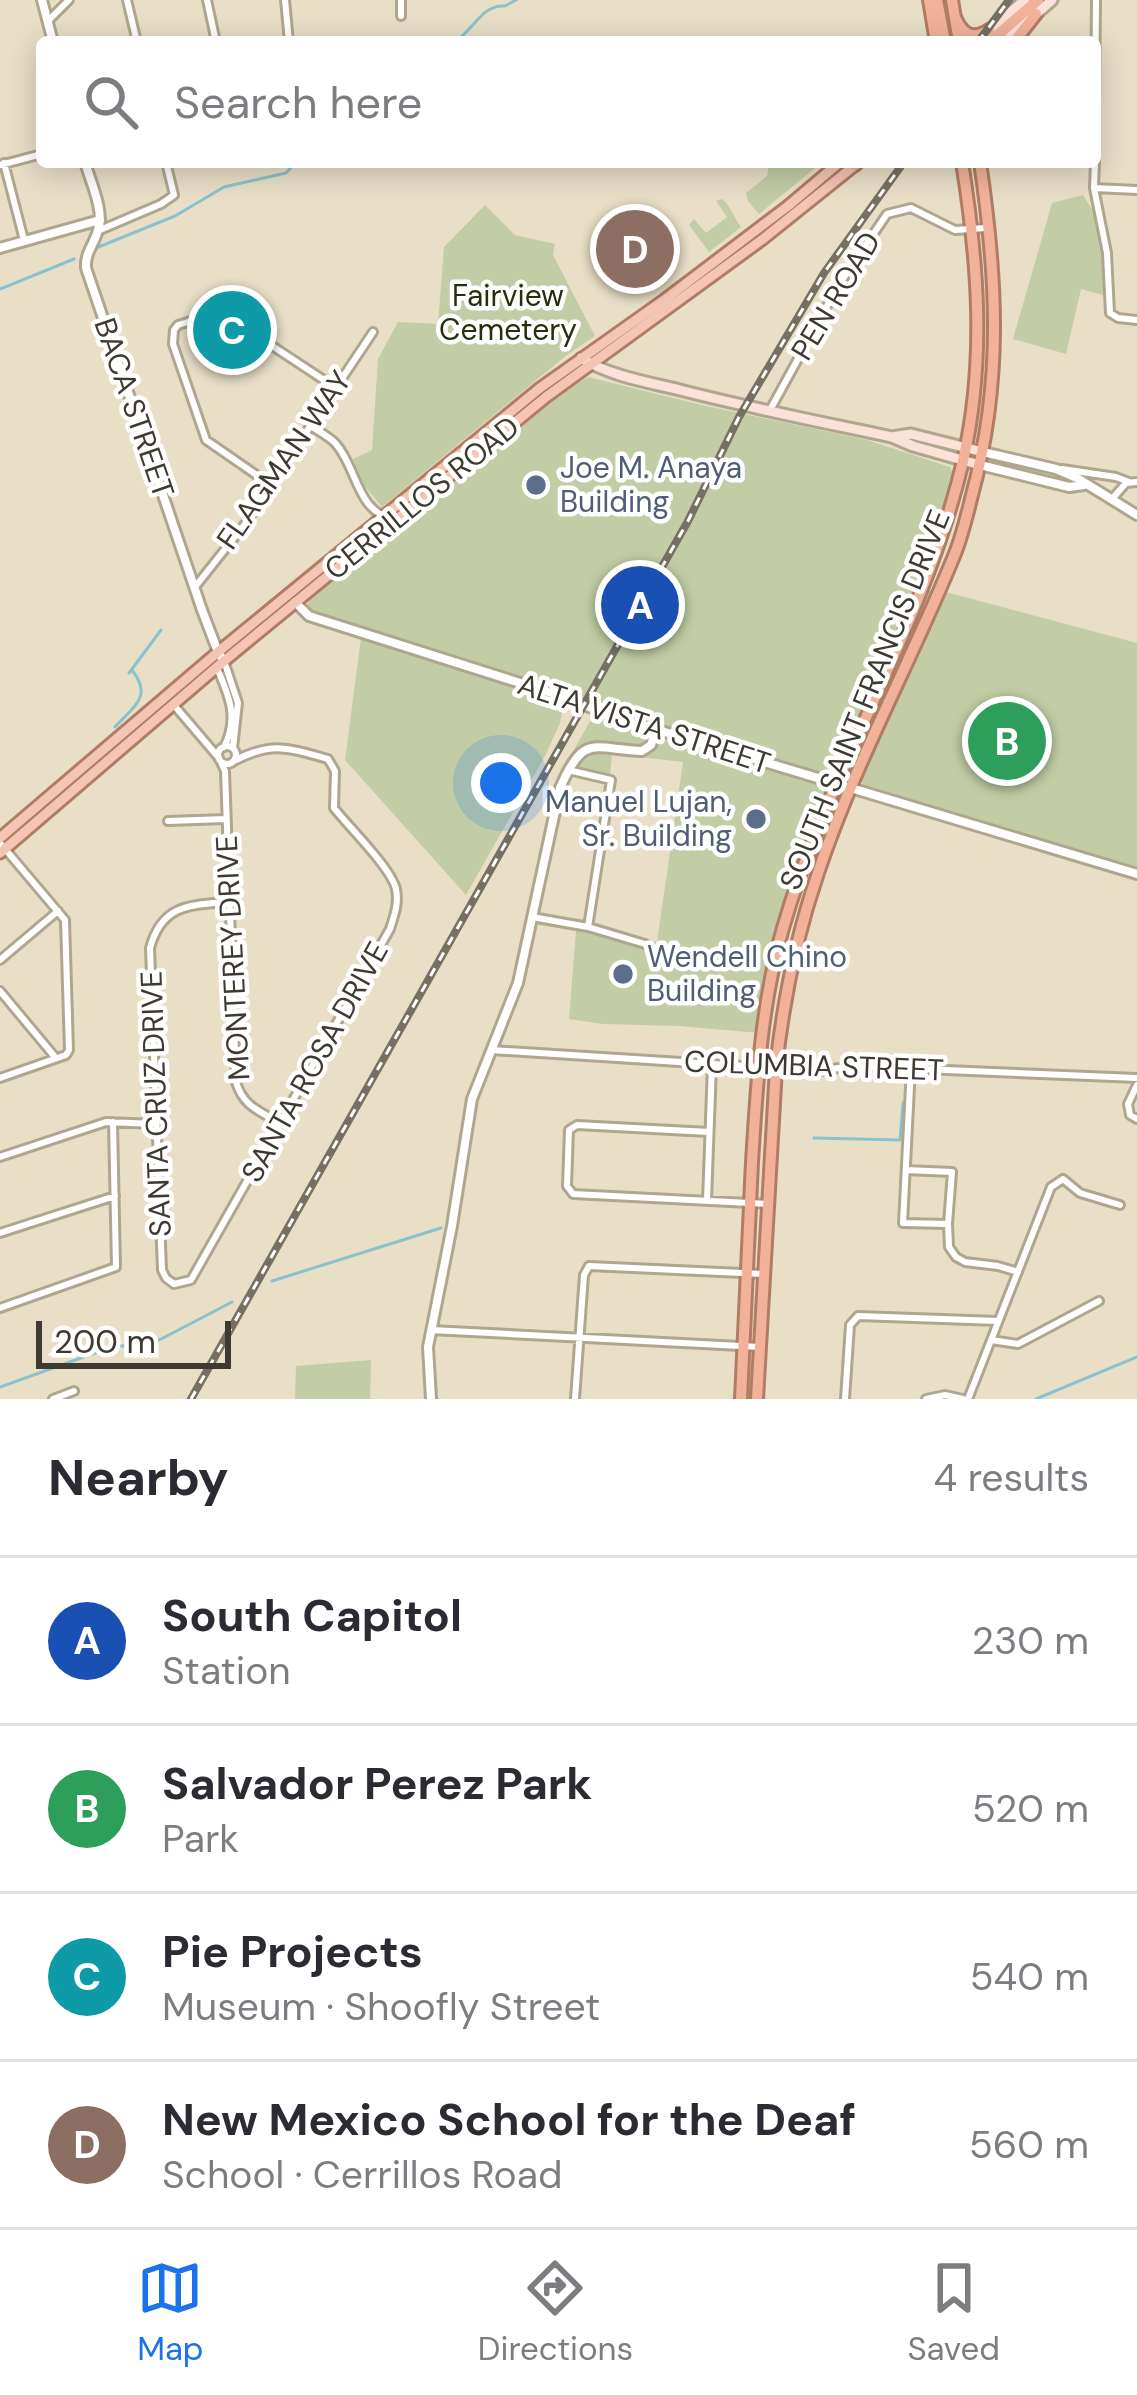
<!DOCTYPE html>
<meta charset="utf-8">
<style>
body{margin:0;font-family:"DM Sans",sans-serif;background:#f2f2f3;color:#2b2b33}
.scale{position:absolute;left:36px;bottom:30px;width:195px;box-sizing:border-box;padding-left:12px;border:6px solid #3e3a30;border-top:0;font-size:33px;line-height:42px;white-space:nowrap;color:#3e3a30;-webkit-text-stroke:9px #fff;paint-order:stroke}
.you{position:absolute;left:501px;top:783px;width:42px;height:42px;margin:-30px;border:9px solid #fff;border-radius:50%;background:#1a73e8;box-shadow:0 0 0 18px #1a73e833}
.badge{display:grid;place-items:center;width:78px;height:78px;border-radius:50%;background:#1a73e8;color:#fff;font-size:39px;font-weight:700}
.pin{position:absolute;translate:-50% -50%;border:6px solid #fff;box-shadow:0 3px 12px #0006}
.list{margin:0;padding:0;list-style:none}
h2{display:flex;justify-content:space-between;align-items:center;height:156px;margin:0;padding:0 48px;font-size:51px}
h2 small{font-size:39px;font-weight:400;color:#7c7c81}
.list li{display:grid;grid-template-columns:78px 1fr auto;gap:36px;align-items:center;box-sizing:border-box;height:168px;padding:0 48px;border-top:3px solid #e1e1e2}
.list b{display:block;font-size:45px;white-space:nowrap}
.list p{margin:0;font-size:39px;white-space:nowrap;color:#7c7c81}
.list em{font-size:39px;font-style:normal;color:#7c7c81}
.icon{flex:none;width:66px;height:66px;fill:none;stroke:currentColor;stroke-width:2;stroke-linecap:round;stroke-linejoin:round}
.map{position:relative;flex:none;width:1137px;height:1399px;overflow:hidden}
.search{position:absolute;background:#fff;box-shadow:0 6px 30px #0003;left:36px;right:36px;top:36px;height:132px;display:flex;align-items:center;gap:30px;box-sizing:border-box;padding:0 42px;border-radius:12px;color:#7c7c81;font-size:45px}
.sheet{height:828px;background:#fff}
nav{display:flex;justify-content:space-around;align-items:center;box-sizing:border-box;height:168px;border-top:3px solid #e1e1e2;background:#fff;font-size:33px;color:#7c7c81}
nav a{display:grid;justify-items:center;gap:6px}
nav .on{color:#1a73e8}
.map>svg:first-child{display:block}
.green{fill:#c2cda5}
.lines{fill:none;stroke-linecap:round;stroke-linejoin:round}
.stream{stroke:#8ac1cf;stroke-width:3}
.minor-casing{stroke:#afa68f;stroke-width:12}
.tertiary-casing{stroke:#afa68f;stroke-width:14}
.secondary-casing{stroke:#afa68f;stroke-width:15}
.primary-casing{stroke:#b07c64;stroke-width:15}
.trunk-casing{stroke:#b07c64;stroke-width:16}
.minor{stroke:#fff;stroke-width:6}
.tertiary{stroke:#fff;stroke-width:8}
.secondary{stroke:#fae2d9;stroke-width:9}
.primary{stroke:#f5c5b3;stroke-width:9}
.trunk{stroke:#f2b29a;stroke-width:10}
.rail-casing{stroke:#767062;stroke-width:8}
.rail{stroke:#fff;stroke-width:3;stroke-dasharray:9;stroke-linecap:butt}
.service-dot{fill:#5c6f8a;stroke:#fff;stroke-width:4.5}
.labels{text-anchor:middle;stroke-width:9;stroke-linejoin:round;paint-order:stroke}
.park-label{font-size:30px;fill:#272e0c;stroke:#fff}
.street-label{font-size:30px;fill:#3e3a30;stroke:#fff}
.service-label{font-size:30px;fill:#4e5e75;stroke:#fff;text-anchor:start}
</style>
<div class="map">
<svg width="1137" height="1399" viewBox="0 0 1137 1399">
<rect width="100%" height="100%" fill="#e9dfc7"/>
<path class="green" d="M774,162L820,164L759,214L748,201L746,193L767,176L769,166Z
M1083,195L1098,219L1105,285L1103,295L1081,289L1066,354L1013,339L1052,203Z
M722,199C732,207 733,217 741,227L709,252L689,225L694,219L706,233L727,217L716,201Z
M485,205L515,235L555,244L553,255L595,336L567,355L382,507L363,484L353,459L372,450L378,359L398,322L438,324L444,247Z
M588,377L706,406L867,440L950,467L954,475L946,511L918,589L946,592L1137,643V868H1128L1121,863L926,804L920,805L914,800L863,784L861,777L924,633L901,627L878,679L831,770L822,806L795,877L759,1033L679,1026L602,1024L569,1019L576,931L533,924L535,913L587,920L657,942L683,762L612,754L610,776L563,769L593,716L564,703L560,723L546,754L466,895L345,760L362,630L306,609L311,596L558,395Z
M371,1360L370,1399H295L296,1366Z"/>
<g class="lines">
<path class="stream" d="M454,42C473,32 481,4 505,6L516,0
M96,248L175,216L224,187L286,173L296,162
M0,289L74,259
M129,673L161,630
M115,727C134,706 153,697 132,670
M814,1138L900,1140L903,1103
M272,1281L441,1228
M0,1387L117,1345L142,1349L232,1302
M1036,1399L1137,1357"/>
<defs>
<path id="minor" d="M127,0L137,42
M207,0L216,42
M285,0L289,42
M401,16V0
M48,21L69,0
M1095,108L1096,0
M1095,162L1094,188L1107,253L1110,313L1118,318L1137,320
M4,163L24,240
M0,165L42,154
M1094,188L1137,190
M100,230L161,204L174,195L166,162
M770,410L838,286L887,214L911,208L955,230L986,228
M311,426C318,431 330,437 336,444C358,469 356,513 396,520
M1062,469L1116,477L1129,482
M271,485L206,440L173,344L174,330L178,325L217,313L224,314L336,388
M1112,499L1126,483L1137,482
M195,587L245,524L373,332
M224,661L238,703L233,748
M217,668C229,696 239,718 224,747
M173,704L219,758
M218 755a9 9 0 1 1 18 0a9 9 0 1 1-18 0Z
M221,762L225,771L236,1082C243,1106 259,1111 280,1123
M568,770L611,780L588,927
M168,821L226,819
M0,843L65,920L69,1050L66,1055L0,1078
M229,902C190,905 162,904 150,948L162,1270L166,1278L174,1284L191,1280L390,929C394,916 399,904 396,889C391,868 349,827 334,808L335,771L328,759C289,748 272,741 234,761
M532,917L588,927L645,944
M0,960L58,911
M0,991L55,1057
M491,1050L821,1071L850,1066L1137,1078
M911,1067L903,1223L948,1224L949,1247L956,1257L965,1262L998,1266L1018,1272
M1137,1085L1128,1104L1130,1115L1137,1119
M709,1132L577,1125L569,1130L567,1186L573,1194L768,1204
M0,1157L106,1122L156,1124
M906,1170L952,1172L948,1224
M707,1201L712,1065
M0,1233L115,1196
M0,1308L116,1267L113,1122
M431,1330L760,1347
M991,1340L1018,1344L1099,1301
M53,1399L74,1391
M575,1399L584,1275L589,1266L764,1274
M845,1399L850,1325L858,1316L998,1321
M926,1399L945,1395L963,1399
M968,1399L1051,1187L1063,1179L1080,1193L1120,1205"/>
<path id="tertiary" d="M42,0L53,42
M85,162C90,181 105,211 98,230C94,245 85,252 86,268L202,610L218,652L224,661
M0,248L100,220
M983,452L1056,469L1077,478L1137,515
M980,465L1069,487L1084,485
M295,602L309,616L561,696L615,717L1137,874
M431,1399L428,1347L452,1226L472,1099L518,983L560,788C584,733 592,749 642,751L651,745L656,730"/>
<path id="secondary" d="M975,42L1025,0
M1004,42L1052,0
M581,358C610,376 647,382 680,390C750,408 821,422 892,437L913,446L980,465
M892,437L911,434L983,452"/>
<path id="primary" d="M0,838L218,652L540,388L664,300L788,206L840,162
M0,853L224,661L546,397L763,239L859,162"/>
<path id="trunk" d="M929,0L936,42
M937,0L945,42
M952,0L959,42
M955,17C962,34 972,41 989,30
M989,42L1038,0
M1014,42L1036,14
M855,165L858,162
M741,1399C744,1320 748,1241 752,1162C757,1083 761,1004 783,928C829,767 925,624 963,461C986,360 978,262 962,162
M757,1399L776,1068C783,1002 796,937 818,873C854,765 911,662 954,556C962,537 967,515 972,495C1003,381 997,277 980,162"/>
</defs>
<use href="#minor" class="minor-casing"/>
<use href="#tertiary" class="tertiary-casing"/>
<use href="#secondary" class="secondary-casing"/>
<use href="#primary" class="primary-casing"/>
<use href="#trunk" class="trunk-casing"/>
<use href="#minor" class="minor"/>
<use href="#tertiary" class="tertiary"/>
<use href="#secondary" class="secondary"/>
<use href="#primary" class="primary"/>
<use href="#trunk" class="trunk"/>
<defs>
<path id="rail" d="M978,42L1009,0
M191,1399L688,521L739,417L824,273L904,162"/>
</defs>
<use href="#rail" class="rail-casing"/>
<use href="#rail" class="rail"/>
</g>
<g class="service-dot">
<circle cx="536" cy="485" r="12"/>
<circle cx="756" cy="819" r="12"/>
<circle cx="623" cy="974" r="12"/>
</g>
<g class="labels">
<g class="park-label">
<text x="508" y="306">Fairview<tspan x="508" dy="34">Cemetery</tspan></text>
</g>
<g class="street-label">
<text transform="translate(836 296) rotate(-59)" y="10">PEN ROAD</text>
<text transform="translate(134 408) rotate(71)" y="10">BACA STREET</text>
<text transform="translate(284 460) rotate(-55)" y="10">FLAGMAN WAY</text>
<text transform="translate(422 498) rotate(-39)" y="10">CERRILLOS ROAD</text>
<text transform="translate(865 700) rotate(-68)" y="10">SOUTH SAINT FRANCIS DRIVE</text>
<text transform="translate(644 724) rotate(18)" y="10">ALTA VISTA STREET</text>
<text transform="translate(233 958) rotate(-93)" y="10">MONTEREY DRIVE</text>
<text transform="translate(315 1062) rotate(-61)" y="10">SANTA ROSA DRIVE</text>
<text transform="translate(814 1066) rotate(2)" y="10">COLUMBIA STREET</text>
<text transform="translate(156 1104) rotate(-92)" y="10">SANTA CRUZ DRIVE</text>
</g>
<g class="service-label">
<text x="560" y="478">Joe M. Anaya<tspan x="560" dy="34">Building</tspan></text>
<text x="732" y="812" text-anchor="end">Manuel Lujan,<tspan x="732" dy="34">Sr. Building</tspan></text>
<text x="647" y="967">Wendell Chino<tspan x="647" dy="34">Building</tspan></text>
</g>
</g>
</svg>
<div class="scale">200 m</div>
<div class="you"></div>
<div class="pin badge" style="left:640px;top:605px;background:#1a4fb4">A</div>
<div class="pin badge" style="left:1007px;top:741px;background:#2e9e5b">B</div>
<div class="pin badge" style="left:232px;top:330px;background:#0f9aa8">C</div>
<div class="pin badge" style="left:635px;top:249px;background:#8d6e63">D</div>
<div class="search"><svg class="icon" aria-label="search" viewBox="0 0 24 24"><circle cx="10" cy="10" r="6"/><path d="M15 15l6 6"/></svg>Search here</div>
</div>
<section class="sheet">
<h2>Nearby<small>4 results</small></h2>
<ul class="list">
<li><span class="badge" style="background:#1a4fb4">A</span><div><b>South Capitol</b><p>Station</p></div><em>230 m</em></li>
<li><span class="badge" style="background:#2e9e5b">B</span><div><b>Salvador Perez Park</b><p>Park</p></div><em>520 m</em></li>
<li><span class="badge" style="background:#0f9aa8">C</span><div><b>Pie Projects</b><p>Museum · Shoofly Street</p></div><em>540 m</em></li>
<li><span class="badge" style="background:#8d6e63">D</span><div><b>New Mexico School for the Deaf</b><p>School · Cerrillos Road</p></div><em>560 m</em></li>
</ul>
</section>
<nav>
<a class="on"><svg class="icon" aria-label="map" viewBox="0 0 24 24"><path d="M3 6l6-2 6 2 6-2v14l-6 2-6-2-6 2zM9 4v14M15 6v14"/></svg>Map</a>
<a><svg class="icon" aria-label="directions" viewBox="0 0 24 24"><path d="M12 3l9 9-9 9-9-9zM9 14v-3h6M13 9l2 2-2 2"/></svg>Directions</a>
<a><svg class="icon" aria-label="saved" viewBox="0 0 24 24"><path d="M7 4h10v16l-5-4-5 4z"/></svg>Saved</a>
</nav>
